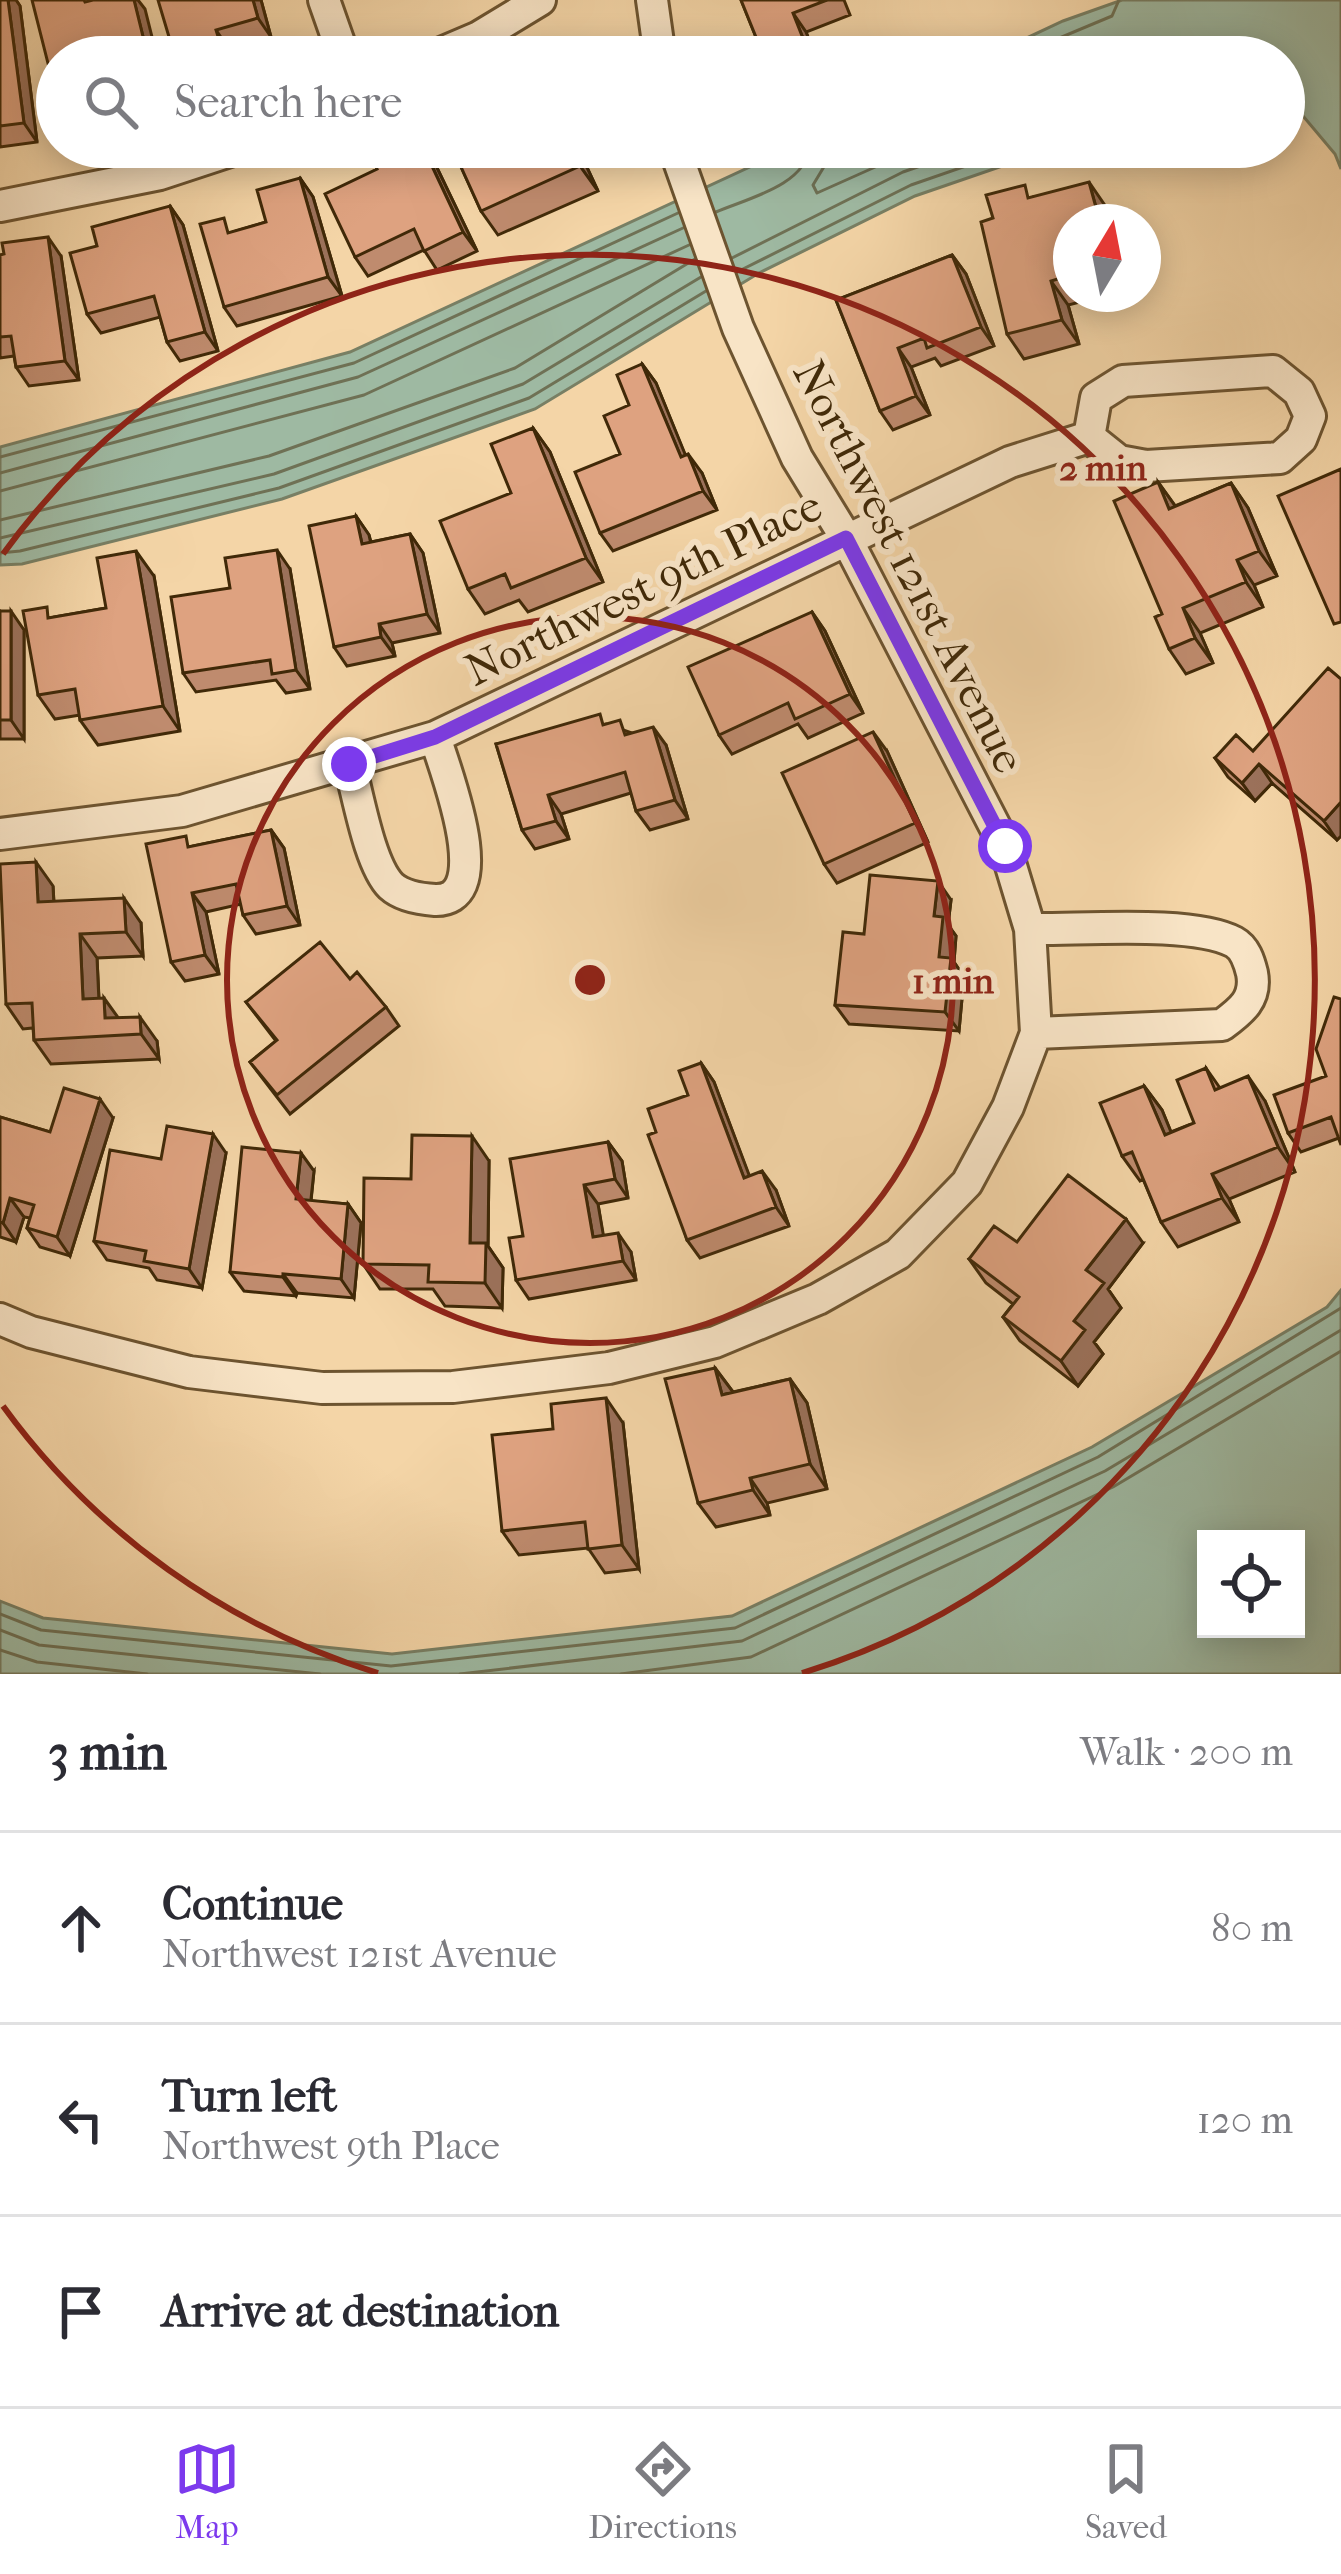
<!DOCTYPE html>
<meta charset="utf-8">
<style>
body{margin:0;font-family:"IM FELL French Canon",serif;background:#f7f7f7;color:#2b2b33}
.controls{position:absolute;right:36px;bottom:36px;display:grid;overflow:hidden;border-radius:0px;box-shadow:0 6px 30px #0003}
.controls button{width:108px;height:108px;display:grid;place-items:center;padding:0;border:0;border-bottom:3px solid #e1e1e2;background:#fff;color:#2b2b33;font:60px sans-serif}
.compass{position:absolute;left:1053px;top:204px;width:108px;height:108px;border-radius:50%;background:#fff;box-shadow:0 6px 30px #0003;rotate:10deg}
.stop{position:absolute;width:36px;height:36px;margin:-27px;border:9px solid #7c3aed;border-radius:50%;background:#fff}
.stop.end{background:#7c3aed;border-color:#fff;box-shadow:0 3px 12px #0008}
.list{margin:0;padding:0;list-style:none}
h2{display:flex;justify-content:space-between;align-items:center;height:156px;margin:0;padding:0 48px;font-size:51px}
h2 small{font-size:39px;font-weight:400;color:#7c7c81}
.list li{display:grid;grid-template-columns:78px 1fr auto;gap:36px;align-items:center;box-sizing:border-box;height:192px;padding:0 48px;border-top:3px solid #e1e1e2}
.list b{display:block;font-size:45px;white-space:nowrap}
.list p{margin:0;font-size:39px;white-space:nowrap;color:#7c7c81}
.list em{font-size:39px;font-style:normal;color:#7c7c81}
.icon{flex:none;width:66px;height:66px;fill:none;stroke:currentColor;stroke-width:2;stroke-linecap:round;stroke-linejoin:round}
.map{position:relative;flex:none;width:1341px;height:1674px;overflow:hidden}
.search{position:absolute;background:#fff;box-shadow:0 6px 30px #0003;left:36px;right:36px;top:36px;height:132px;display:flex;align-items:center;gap:30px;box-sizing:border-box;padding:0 42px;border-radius:66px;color:#7c7c81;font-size:45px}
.sheet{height:732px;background:#fff}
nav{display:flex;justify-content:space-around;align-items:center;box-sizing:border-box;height:168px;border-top:3px solid #e1e1e2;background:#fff;font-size:33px;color:#7c7c81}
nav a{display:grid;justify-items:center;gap:6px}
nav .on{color:#7c3aed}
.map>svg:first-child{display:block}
.water{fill:#9eb9a2;stroke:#787f64;stroke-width:3;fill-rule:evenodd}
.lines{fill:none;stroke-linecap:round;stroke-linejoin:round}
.shore{stroke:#6f7155;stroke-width:3}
.minor-casing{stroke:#6d5430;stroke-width:36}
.minor{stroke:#f8e4c6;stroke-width:30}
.wall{fill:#bf8b6e;stroke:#402908;stroke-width:3}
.shaded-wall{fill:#9b715a;stroke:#402908;stroke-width:3}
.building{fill:#dea280;stroke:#402908;stroke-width:3}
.route{stroke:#7c3aed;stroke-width:15}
.ring{fill:none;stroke:#8f2418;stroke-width:6}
.labels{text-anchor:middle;stroke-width:12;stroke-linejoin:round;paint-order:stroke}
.street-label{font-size:45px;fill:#402908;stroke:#f8e4c6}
.centre{fill:#8f2418;stroke:#f8e4c6;stroke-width:6}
.ring-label{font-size:36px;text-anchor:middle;font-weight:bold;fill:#8f2418;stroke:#f8e4c6;stroke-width:12;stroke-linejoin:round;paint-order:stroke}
</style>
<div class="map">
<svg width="1341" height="1674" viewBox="0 0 1341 1674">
<rect width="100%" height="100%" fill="#f4d5a7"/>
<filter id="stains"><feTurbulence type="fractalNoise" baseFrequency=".00167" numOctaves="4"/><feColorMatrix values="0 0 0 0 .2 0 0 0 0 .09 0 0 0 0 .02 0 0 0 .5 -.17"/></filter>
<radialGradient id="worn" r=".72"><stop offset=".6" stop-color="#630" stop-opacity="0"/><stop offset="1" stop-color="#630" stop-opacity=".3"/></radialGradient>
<path class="water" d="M1122,0H1341V169L1335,154L1293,104L1284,101V57H986L1063,21Z
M793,147H1058L915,196L759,273L535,409L282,499L22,564L0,565V447L350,352Z
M1341,1290V1674H0V1601L43,1618L392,1654L732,1616L1092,1447L1327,1307ZM1206,1539H1296V1629H1206Z"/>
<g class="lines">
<path class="shore" d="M1014,57L1112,16L1119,0
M827,147L825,165L813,185L817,193L920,147
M716,212C746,199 807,185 809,147
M732,258L903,172L975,147
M737,272L911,185L1021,147
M0,457L354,363L678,213
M0,473L358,377L683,228
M0,491L364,395L689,245
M0,520L269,456L515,368L695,259
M0,538L274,474L523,384L701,277
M0,553L20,551L279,488L529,398L706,291
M0,1614L41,1630L391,1666L735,1628L1098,1457L1341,1308
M0,1630L39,1645L320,1674
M0,1650L37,1662L147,1674
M460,1674L742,1641L1105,1471L1341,1330
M621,1674L751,1657L1113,1487L1341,1351"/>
<defs>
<path id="minor" d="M324,0L344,57
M652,0L660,57
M432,57L479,37L540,0
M0,206L160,174L242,147
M1273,371L1299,392L1310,416L1301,439L1280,458L1146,466L1119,461L1089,437L1096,398L1123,381Z
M349,763C358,794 369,864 391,886C402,896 420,899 435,900C498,902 444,767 435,737
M0,834L182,811L435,737L1010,462L1089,437
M1030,929C1080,930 1193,920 1234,942C1245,948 1249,961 1252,973C1257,999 1241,1011 1222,1025L1036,1033
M0,1319L31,1332L189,1372L322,1388L453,1387L609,1368L715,1342L818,1299L898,1254L967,1183L1008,1107L1036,1033L1030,929L1005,846L846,538L797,458L738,328L674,147"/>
</defs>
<use href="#minor" class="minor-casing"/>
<use href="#minor" class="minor"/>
</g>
<path class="wall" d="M0,0H16L20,6L37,142L0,147Z
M261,0L271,37L229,49L232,57H175Z
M741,0H844L850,15L806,32L816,57H764Z
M427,147L477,251L437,270L424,250L368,276L355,257L377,169Z
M452,147H574L584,161L598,191L498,235L481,211Z
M300,178L313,197L342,296L237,326L224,307L233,232L266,222Z
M1033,197L1106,207L1071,222V294H1111L1068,305L1079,344L1024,359L1007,334L993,218Z
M170,206L183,225L218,351L180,361L167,342L160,317L101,333L87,314Z
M0,255L61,256L79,380L29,386L16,367L14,356L0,358Z
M952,255L966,274L994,346L941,366L935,358L911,367L930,415L893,430L880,411L836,300Z
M642,364L656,383L685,455L702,473L717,510L613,551L600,533L620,454L629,405Z
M533,428L550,452L603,582L528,612L519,600L485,614L468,589L511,493Z
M1158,482L1175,506L1231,483L1248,508L1277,576L1254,585L1263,607L1200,633L1213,663L1186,674L1169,649L1162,614Z
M356,516L369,535L371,542L410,534L423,553L440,633L392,643L395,656L347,666L334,647Z
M290,569L310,689L286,693L276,680L196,692L183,673L230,588Z
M154,576L180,731L98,745L80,720V715L55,719L38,695L54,617L106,608Z
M0,611L24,630V739H0Z
M812,612L825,631L863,713L808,738L798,724L732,754L719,735Z
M1341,679V836L1337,840L1272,783L1255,801L1228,777L1215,758L1253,751Z
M606,724L666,745L688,819L650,830L636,811L631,793L561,814L569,839L535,849L522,830L496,744Z
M887,751L928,842L837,883L824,864Z
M271,830L284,848L300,925L256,934L243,915L241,904L206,912L219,974L185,981L171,962L193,846Z
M53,886L54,902L141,923L143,956L97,958L99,998L118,1018L157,1041L159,1059L51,1064L34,1040L33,1028L23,1029L6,1004Z
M951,900L948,925L956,936L954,962L964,977L959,1031L849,1024L835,1005L864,934Z
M350,979L386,1007L399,1026L290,1114L250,1062L276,1041L246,1002Z
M701,1063L714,1082L749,1176L776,1190L789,1226L700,1258L687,1240L656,1132L688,1095Z
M1206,1068L1220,1088L1265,1101L1295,1172L1229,1199L1239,1222L1178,1247L1161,1222L1143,1179L1140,1181L1122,1156L1144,1086L1162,1110L1171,1132L1194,1123Z
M1326,1076L1339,1138L1301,1152L1288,1133Z
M0,1117L50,1132L113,1118L70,1256L40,1247L27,1228L30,1218L24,1217L16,1242L0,1237Z
M608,1142L622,1161L628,1198L598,1204L603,1236L631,1252L636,1280L529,1299L516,1280Z
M226,1153L202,1288L157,1280L149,1268L107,1260L94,1241L161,1159Z
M489,1161L488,1246L503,1268L502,1308L445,1306L433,1289H380L363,1264L411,1179Z
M314,1171L311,1201L348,1204L361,1223L354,1298L297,1293L296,1296L244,1291L230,1272Z
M1017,1242L1143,1243L1108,1289L1121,1308L1094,1342L1103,1354L1078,1386L1020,1341L1003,1317L1013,1304L986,1283L969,1259Z
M715,1368L733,1392L790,1379L807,1403L827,1489L767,1503L770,1515L716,1527L698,1503Z
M623,1423L639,1569L605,1573L588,1548L519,1555L502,1531Z"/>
<path class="shaded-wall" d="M8,0H16L20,6L37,142L24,123Z
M134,0H138L145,9L157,57H148Z
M253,0H261L271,37L258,18Z
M793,13L806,32L816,57H814L806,46Z
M216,30L229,49L232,57H227L222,49Z
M423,147H427L477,251L463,232Z
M572,147H574L584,161L598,191L580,166Z
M300,178L313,197L342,296L328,277Z
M1089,182L1106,207L1110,222H1100Z
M170,206L183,225L218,351L205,332Z
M48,237L61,256L79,380L65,361Z
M952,255L966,274L994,346L981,327Z
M1051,281L1068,305L1079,344L1062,320Z
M898,348L911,367L930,415L916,396Z
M642,364L656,383L694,476L681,457Z
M533,428L550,452L603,582L586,558Z
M688,454L702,473L717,510L703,491Z
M1158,482L1176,507L1169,509Z
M1231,483L1248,508L1277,576L1259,551Z
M356,516L369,535L375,563L362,544Z
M410,534L423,553L440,633L427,614Z
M277,550L290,569L310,689L296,670Z
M136,551L154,576L180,731L163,706Z
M1237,560L1254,585L1263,607L1246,582Z
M1183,608L1200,633L1213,663L1195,638Z
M11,611L24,630V739L11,720Z
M812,612L825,631L863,713L850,694Z
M379,624L392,643L395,656L381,637Z
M653,727L666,745L688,819L675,800Z
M873,732L887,751L928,842L915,823Z
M1259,764L1272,783L1255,801L1242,783Z
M548,795L561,814L569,839L556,821Z
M1341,802V836L1337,840L1324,821Z
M271,830L284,848L300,925L287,906Z
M36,862L53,886L55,927L38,902Z
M938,881L951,900L948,925L956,936L954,962L964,977L959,1031L945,1012L934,916Z
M192,893L206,912L219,974L205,955Z
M124,898L141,923L143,956L126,932Z
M80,934L97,958L100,1024L83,999Z
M104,998L122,1023L105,1018Z
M140,1017L157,1041L159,1059L141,1034Z
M701,1063L714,1082L757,1196L744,1178Z
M1248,1076L1265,1101L1295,1172L1278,1147Z
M1144,1086L1162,1110L1182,1159L1165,1135Z
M100,1099L113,1118L70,1256L57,1237Z
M213,1134L226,1153L202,1288L189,1269Z
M472,1136L489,1161L488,1246L503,1268L502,1308L485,1283L470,1243Z
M608,1142L622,1161L628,1198L615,1179Z
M301,1153L314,1171L309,1218L296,1199Z
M762,1171L776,1190L789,1226L776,1207Z
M1212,1174L1229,1199L1239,1222L1222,1198Z
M584,1185L598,1204L607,1256L593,1237Z
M10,1198L24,1217L16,1242L3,1223Z
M348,1204L361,1223L354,1298L341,1279Z
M1126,1219L1143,1243L1108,1289L1121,1308L1094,1342L1103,1354L1078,1386L1061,1361L1074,1321L1086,1270Z
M618,1233L631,1252L636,1280L623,1261Z
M283,1274L297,1293L296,1296L283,1277Z
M715,1368L733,1392L722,1395Z
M790,1379L807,1403L827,1489L810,1464Z
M606,1398L623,1423L639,1569L622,1545Z
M750,1478L767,1503L770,1515L753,1490Z"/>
<path class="building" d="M0,0H8L24,123L0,126Z
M32,0H84L85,2L93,0H134L148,57H57V99Z
M158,0H253L258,18L216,30L222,49L195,57H175Z
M741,0H827L793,13L806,46L777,57H764Z
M538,42L545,57H506Z
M366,147H423L463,232L424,251L414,229L355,257L325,194L377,169Z
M452,147H513L518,159L544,147H572L580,166L481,211Z
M300,178L328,277L224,307L200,224L224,218L228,233L266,222L257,190Z
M1089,182L1100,222H1071V275L1051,281L1062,320L1007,334L981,222L993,218L986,195L1025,185L1028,198Z
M170,206L205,332L167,342L154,296L87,314L70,253L97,246L92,227Z
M48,237L65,361L16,367L11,336L0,337V255L4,254L2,243Z
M952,255L981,327L927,348L924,338L898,348L916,396L880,411L836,300Z
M642,364L681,457L688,454L703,491L600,533L575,472L620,454L604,416L629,405L617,375Z
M533,428L586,558L511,588L505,574L468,589L440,521L511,493L491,444Z
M1341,469V622L1334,624L1278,496Z
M1158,482L1169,509L1231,483L1259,551L1237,560L1246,582L1183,608L1195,638L1169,649L1155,617L1162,614L1114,501Z
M356,516L362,544L410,534L427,614L379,624L381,637L334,647L309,526Z
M277,550L296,670L272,674L270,660L183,673L171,597L230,588L225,558Z
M136,551L163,706L80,720L75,689L38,695L23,611L47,607L48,618L106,608L97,558Z
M0,611H11V720H0Z
M812,612L850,694L795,719L788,703L719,735L688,667Z
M1328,668L1341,679V802L1324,821L1259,764L1242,783L1215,758L1236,735L1253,751Z
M600,714L603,725L620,720L625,735L653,727L675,800L636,811L625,772L548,795L556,821L522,830L496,744Z
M873,732L915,823L824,864L782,773Z
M271,830L287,906L243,915L236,884L192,893L205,955L171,962L146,844L186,836L188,847Z
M36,862L38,902L124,898L126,932L80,934L83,999L104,998L105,1018L140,1017L141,1034L34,1040L32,1003L6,1004L0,864Z
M870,875L938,881L934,916L943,917L939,957L951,958L945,1012L835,1005L843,932L864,934Z
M320,942L350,979L357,972L386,1007L277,1095L250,1062L277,1040L246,1002Z
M1334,997L1341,999V1145L1331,1117L1288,1133L1274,1095L1326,1076L1316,1049Z
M701,1063L744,1178L762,1171L776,1207L687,1240L648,1135L656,1132L648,1109L688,1095L679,1071Z
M1206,1068L1215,1090L1248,1076L1278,1147L1212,1174L1222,1198L1161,1222L1132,1152L1122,1156L1100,1103L1144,1086L1165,1135L1194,1123L1177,1080Z
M64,1088L100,1099L57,1237L27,1228L34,1205L10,1198L3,1223L0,1222V1117L50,1132Z
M167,1126L213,1134L189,1269L144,1261L146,1251L94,1241L110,1150L161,1159Z
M412,1135L472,1136L470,1243H486L485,1283L428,1282L429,1265L363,1264L364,1178L411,1179Z
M608,1142L615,1179L584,1185L593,1237L618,1233L623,1261L516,1280L509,1238L523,1236L510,1159Z
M242,1147L301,1153L296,1199L348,1204L341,1279L283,1274V1277L230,1272Z
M1068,1175L1126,1219L1086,1270L1104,1283L1074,1321L1085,1330L1061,1361L1003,1317L1019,1297L969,1259L994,1226L1017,1242Z
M715,1368L722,1395L790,1379L810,1464L750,1478L753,1490L698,1503L665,1379Z
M606,1398L622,1545L588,1549L585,1522L502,1531L492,1435L553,1429L551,1404Z"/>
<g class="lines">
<path class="route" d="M349,764L435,737L846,538L1005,846"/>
</g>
<g class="ring">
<circle cx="590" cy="980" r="363"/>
<path d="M378 1673A725 725 0 0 1 3 1406M3 554A725 725 0 1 1 802 1673"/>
</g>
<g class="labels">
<g class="street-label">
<text transform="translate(910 566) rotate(63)" y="16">Northwest 121st Avenue</text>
<text transform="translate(643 587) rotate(-26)" y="16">Northwest 9th Place</text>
</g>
</g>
<circle cx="590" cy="980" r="18" class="centre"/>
<g class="ring-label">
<text x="1103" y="480">2 min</text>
<text x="953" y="993">1 min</text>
</g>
<rect width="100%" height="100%" filter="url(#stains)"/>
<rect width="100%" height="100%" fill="url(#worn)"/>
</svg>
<div class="controls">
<button><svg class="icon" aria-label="locate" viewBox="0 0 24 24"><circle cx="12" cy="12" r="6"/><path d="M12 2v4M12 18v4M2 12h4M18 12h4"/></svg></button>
</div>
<svg class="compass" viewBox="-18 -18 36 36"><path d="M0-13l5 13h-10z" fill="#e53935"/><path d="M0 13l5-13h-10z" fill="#7c7c81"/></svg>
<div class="stop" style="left:1005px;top:846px"></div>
<div class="stop end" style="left:349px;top:764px"></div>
<div class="search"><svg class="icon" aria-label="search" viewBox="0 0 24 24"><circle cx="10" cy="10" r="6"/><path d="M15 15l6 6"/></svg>Search here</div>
</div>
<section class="sheet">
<h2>3 min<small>Walk · 200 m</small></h2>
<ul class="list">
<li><svg class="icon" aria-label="ahead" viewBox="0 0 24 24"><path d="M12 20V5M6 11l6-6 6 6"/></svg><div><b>Continue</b><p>Northwest 121st Avenue</p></div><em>80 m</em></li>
<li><svg class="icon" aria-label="left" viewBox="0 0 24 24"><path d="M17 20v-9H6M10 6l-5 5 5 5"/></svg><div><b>Turn left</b><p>Northwest 9th Place</p></div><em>120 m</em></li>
<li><svg class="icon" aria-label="arrive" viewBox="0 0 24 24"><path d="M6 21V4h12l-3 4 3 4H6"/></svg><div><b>Arrive at destination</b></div></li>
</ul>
</section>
<nav>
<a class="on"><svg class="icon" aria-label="map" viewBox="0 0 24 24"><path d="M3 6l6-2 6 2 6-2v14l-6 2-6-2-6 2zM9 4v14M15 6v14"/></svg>Map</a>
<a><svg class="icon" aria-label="directions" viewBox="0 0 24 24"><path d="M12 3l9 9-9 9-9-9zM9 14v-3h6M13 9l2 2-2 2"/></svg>Directions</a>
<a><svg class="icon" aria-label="saved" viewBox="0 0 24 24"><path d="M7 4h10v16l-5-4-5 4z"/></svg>Saved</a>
</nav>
